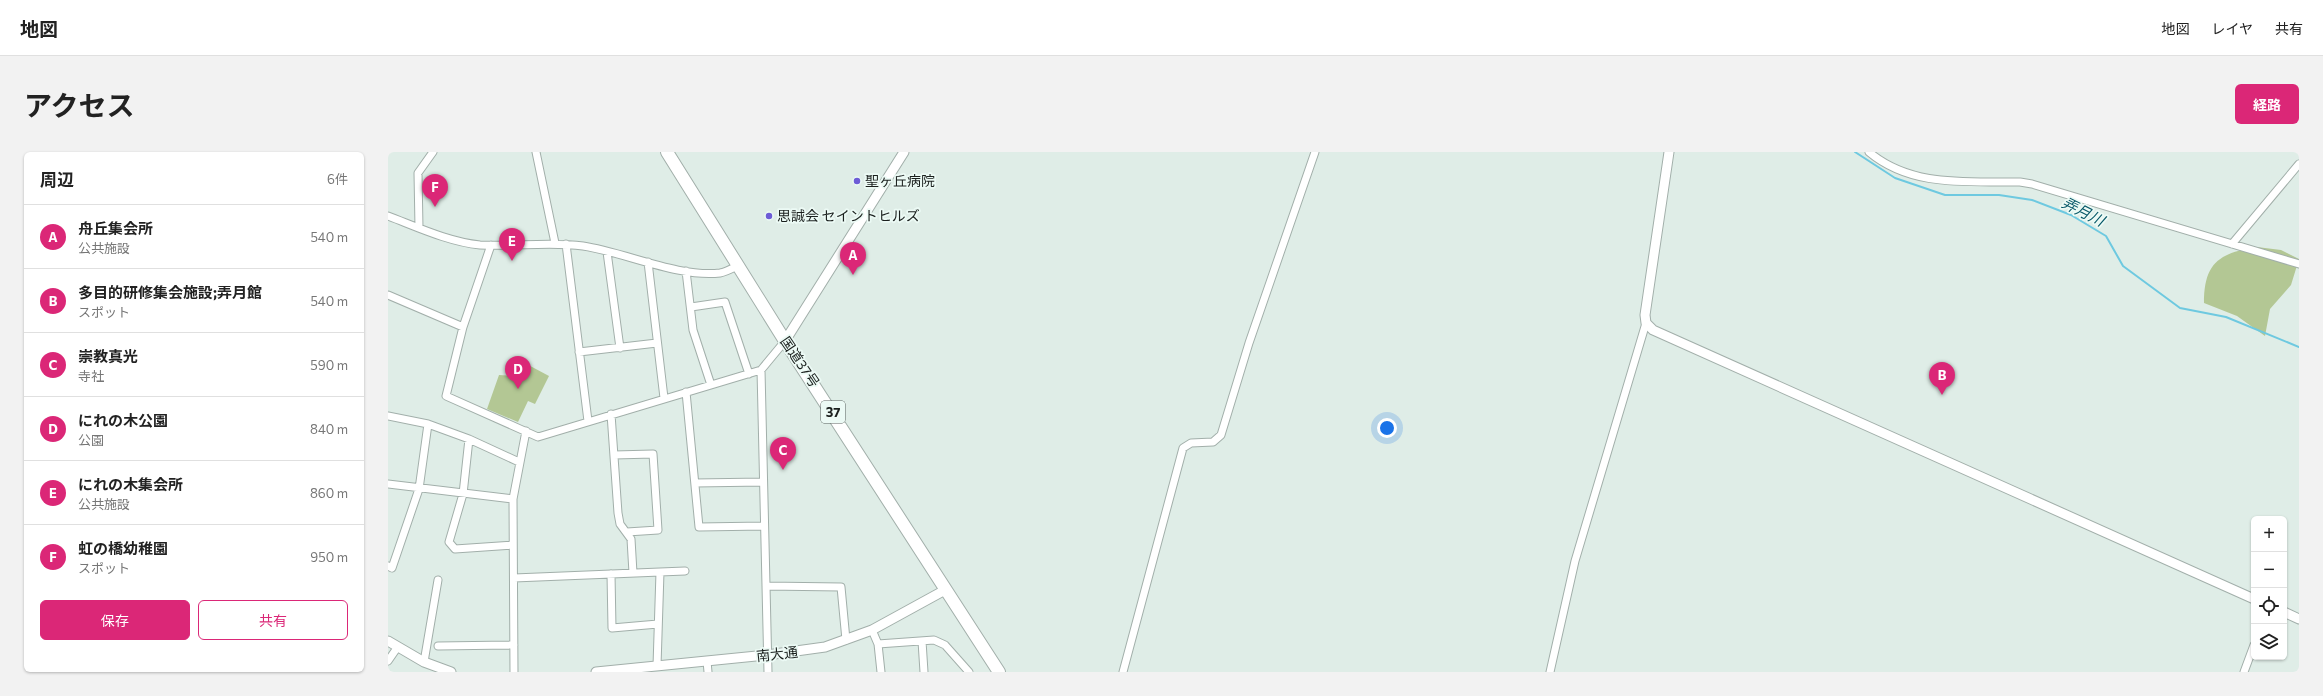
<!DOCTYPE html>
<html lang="ja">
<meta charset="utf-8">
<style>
body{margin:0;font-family:Commissioner,"Noto Sans JP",sans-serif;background:#f2f2f2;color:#222}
.controls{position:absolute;right:12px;bottom:12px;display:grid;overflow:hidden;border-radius:6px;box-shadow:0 1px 3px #0004}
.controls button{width:36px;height:36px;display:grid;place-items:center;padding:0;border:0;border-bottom:1px solid #e0e0e0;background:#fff;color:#222;font:20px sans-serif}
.you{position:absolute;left:999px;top:276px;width:14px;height:14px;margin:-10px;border:3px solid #fff;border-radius:50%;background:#1a73e8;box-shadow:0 0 0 6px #1a73e833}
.badge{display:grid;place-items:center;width:26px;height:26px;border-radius:50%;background:#db2777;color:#fff;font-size:13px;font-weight:700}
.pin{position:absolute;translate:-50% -33px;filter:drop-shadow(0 1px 2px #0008)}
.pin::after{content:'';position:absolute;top:21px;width:14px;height:12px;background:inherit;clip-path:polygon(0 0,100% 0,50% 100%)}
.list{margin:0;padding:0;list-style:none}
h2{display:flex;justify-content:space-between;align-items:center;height:52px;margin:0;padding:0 16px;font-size:17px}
h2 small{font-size:13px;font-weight:400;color:#767676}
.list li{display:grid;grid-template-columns:26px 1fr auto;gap:12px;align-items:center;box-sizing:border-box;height:64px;padding:0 16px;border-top:1px solid #e0e0e0}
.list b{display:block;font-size:15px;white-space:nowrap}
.list p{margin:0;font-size:13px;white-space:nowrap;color:#767676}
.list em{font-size:13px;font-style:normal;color:#767676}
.actions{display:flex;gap:8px;padding:12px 16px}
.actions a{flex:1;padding:9px 0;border:1px solid #db2777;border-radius:6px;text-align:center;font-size:14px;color:#db2777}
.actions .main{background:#db2777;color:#fff}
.icon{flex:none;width:22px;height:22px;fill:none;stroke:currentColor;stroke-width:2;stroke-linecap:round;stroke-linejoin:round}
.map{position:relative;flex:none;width:1911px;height:520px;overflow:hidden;border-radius:6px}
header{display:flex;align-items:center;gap:24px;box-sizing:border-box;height:56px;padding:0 20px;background:#fff;border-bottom:1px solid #e0e0e0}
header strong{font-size:19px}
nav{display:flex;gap:22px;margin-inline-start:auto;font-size:14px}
.intro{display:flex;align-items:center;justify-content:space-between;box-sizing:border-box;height:96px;padding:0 24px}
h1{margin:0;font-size:28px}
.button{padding:10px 18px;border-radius:6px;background:#db2777;color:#fff;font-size:14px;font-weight:700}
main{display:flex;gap:24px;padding:0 24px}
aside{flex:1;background:#fff;border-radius:6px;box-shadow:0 1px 3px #0004}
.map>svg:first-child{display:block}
.green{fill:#b3c794}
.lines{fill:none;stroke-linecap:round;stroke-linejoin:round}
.stream{stroke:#6ec9e0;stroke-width:2}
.minor-casing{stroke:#a2afaa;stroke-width:9}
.tertiary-casing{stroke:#a2afaa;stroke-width:11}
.trunk-casing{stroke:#a2afaa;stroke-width:14}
.minor{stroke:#fff;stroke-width:7}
.tertiary{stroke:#fff;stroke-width:9}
.trunk{stroke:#fff;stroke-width:12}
.poi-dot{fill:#6d5cd6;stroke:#ecfaf5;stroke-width:1.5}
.labels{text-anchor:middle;stroke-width:3.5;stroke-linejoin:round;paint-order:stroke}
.shield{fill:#ecfaf5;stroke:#59615e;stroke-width:1}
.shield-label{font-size:13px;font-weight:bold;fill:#1a1f1d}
.poi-label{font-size:14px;fill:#1a1f1d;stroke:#ecfaf5;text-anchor:start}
.street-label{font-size:14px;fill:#1a1f1d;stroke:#ecfaf5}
.water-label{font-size:15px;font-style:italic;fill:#055767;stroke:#ecfaf5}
</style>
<header>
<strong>地図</strong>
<nav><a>地図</a><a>レイヤ</a><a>共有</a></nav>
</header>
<div class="intro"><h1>アクセス</h1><a class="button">経路</a></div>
<main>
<aside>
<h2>周辺<small>6件</small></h2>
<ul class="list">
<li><span class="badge">A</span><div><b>舟丘集会所</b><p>公共施設</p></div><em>540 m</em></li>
<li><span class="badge">B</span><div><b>多目的研修集会施設;弄月館</b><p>スポット</p></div><em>540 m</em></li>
<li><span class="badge">C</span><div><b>崇教真光</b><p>寺社</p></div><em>590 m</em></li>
<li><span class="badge">D</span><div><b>にれの木公園</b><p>公園</p></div><em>840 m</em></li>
<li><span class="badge">E</span><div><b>にれの木集会所</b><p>公共施設</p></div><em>860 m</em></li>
<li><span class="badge">F</span><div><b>虹の橋幼稚園</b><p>スポット</p></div><em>950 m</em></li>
</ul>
<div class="actions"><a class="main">保存</a><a>共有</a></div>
</aside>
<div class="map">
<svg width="1911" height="520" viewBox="0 0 1911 520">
<rect width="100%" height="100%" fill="#dfede7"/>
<path class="green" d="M1869,95L1893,98L1911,107L1903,133L1882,157L1877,184L1849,164L1816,151C1816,111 1831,101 1869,95Z
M131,208L161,224L147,252L140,249L130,270L99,257L111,223L124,224Z"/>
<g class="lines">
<path class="stream" d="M1467,0L1507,26L1557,43H1611L1644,48L1683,63L1718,84L1735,114L1792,156L1838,165L1911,195"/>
<defs>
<path id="minor" d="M148,0L167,91
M1481,0C1524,36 1580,29 1632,30L1644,32L1911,112
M0,64C29,75 61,90 92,93C127,95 161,89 195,94C236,100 291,126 332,121C338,120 345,116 351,113
M31,76L30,21L45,0
M178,92L200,269
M1844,92L1911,12
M103,93L75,175L58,244L150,285L373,218L397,189
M219,100L232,196
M260,110L276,246
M298,119L305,178L323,233
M0,143L75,175
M303,155L337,150L361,222
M191,200L269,191
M373,218L380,520
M298,240L311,375L376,374
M223,262L230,361L232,372L243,387L245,421
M0,264L40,272
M226,303L265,302L270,378L239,380
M307,331L375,330
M0,332L125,347
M125,393L67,397L61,390L75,342L81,287L131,310
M0,414L4,416L31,337L40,272L81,287
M272,420L297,419
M223,422L224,476L270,472
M126,426L272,420L269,514
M378,434L453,435L458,488
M484,478L490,492L546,488L557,493L581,520
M534,489L536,520
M490,492L493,520
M50,494L126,493
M0,509L9,496
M319,509L320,520
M36,510L50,428
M126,520L125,347L138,279
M735,520L795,296L803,291L825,290L833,283L861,191L927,0
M1162,520L1187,409L1258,171
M1856,520L1866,493"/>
<path id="tertiary" d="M1281,0L1257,163L1258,171L1265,178L1866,447
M397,189L516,0
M1896,460L1911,467
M0,489L36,510L63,520
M208,520L379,503L437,495L484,478L557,438"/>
<path id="trunk" d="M279,0L397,189L611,520"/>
</defs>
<use href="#minor" class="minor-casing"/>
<use href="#tertiary" class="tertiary-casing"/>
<use href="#trunk" class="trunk-casing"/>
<use href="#minor" class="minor"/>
<use href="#tertiary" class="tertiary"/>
<use href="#trunk" class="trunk"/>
</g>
<g class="poi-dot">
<circle cx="469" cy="29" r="4"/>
<circle cx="381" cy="64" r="4"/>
</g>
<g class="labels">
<rect class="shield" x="433" y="249" width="24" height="22" rx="3"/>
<g class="shield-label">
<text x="445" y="265">37</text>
</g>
<g class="poi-label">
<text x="477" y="34">聖ヶ丘病院</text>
<text x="389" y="69">思誠会 セイントヒルズ</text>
</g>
<g class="street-label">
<text transform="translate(412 210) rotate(56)" y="5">国道37号</text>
<text transform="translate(389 502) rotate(-6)" y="5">南大通</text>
</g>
<g class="water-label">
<text transform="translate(1695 60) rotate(27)" y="5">弄月川</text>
</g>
</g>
</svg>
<div class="controls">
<button>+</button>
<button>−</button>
<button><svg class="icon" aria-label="locate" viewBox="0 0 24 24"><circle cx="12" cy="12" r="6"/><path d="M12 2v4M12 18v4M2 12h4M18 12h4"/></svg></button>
<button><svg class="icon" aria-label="layers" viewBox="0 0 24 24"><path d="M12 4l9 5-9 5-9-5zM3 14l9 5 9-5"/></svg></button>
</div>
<div class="you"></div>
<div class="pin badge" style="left:465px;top:123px">A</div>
<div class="pin badge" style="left:1554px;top:243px">B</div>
<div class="pin badge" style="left:395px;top:318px">C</div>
<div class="pin badge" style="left:130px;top:237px">D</div>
<div class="pin badge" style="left:124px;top:109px">E</div>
<div class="pin badge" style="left:47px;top:55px">F</div>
</div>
</main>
